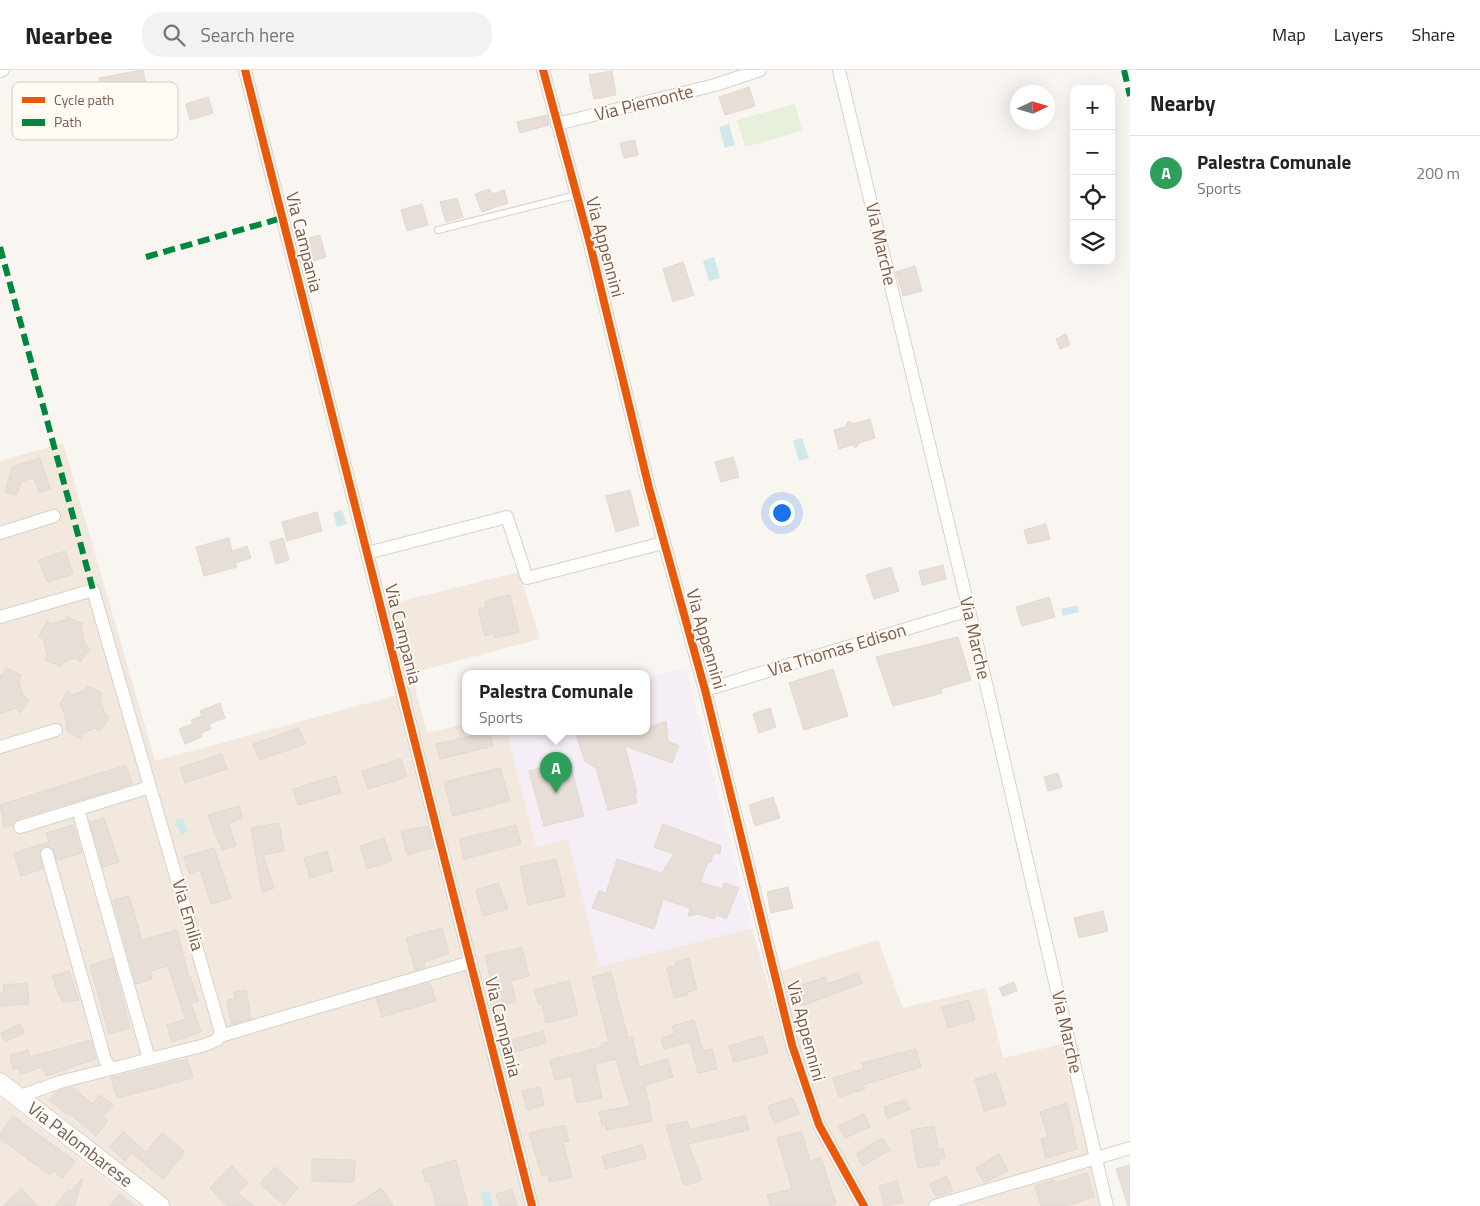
<!DOCTYPE html>
<meta charset="utf-8">
<style>
body{margin:0;font-family:"Titillium Web",sans-serif;background:#f2f2f2;color:#222}
.controls{position:absolute;right:15px;top:15px;display:grid;overflow:hidden;border-radius:10px;box-shadow:0 5px 20px #0002}
.controls button{width:45px;height:45px;display:grid;place-items:center;padding:0;border:0;border-bottom:1px solid #e0e0e0;background:#fff;color:#222;font:25px sans-serif}
.compass{position:absolute;left:1010px;top:15px;width:45px;height:45px;border-radius:50%;background:#fff;box-shadow:0 5px 20px #0002;rotate:86deg}
.you{position:absolute;left:781px;top:442px;width:18px;height:18px;margin:-12px;border:4px solid #fff;border-radius:50%;background:#1a73e8;box-shadow:0 0 0 8px #1a73e833}
.badge{display:grid;place-items:center;width:32px;height:32px;border-radius:50%;background:#5d544f;color:#fff;font-size:16px;font-weight:700}
.pin{position:absolute;translate:-50% -41px;filter:drop-shadow(0 1px 2px #0008)}
.pin::after{content:'';position:absolute;top:26px;width:18px;height:15px;background:inherit;clip-path:polygon(0 0,100% 0,50% 100%)}
.popup{position:absolute;left:462px;top:600px;width:188px;height:65px;box-sizing:border-box;display:grid;place-content:center;border-radius:10px;background:#fff;filter:drop-shadow(0 1px 4px #0005);font-size:16px;white-space:nowrap;color:#767676}
.popup b{font-size:19px;color:#222}
.popup::after{content:'';position:absolute;left:50%;top:100%;margin-left:-10px;border:10px solid transparent;border-top-color:#fff}
.list{margin:0;padding:0;list-style:none}
h2{display:flex;justify-content:space-between;align-items:center;height:65px;margin:0;padding:0 20px;font-size:21px}
h2 small{font-size:16px;font-weight:400;color:#767676}
.list li{display:grid;grid-template-columns:32px 1fr auto;gap:15px;align-items:center;box-sizing:border-box;height:75px;padding:0 20px;border-top:1px solid #e0e0e0}
.list b{display:block;font-size:19px;white-space:nowrap}
.list p{margin:0;font-size:16px;white-space:nowrap;color:#767676}
.list em{font-size:16px;font-style:normal;color:#767676}
.icon{flex:none;width:28px;height:28px;fill:none;stroke:currentColor;stroke-width:2;stroke-linecap:round;stroke-linejoin:round}
.map{position:relative;flex:none;width:1130px;height:1136px;overflow:hidden}
header{display:flex;align-items:center;gap:30px;box-sizing:border-box;height:70px;padding:0 25px;background:#fff;border-bottom:1px solid #e0e0e0}
header strong{font-size:24px}
nav{display:flex;gap:28px;margin-inline-start:auto;font-size:18px}
.search{width:350px;height:45px;background:#f2f2f2;display:flex;align-items:center;gap:12px;box-sizing:border-box;padding:0 18px;border-radius:20px;color:#767676;font-size:19px}
main{display:flex}
aside{flex:1;background:#fff}
.map>svg:first-child{display:block}
.residential{fill:#f2e8de}
.education{fill:#f6eef6}
.green{fill:#e7f0db}
.water{fill:#d0e8ea}
.building{fill:#e6ded7;stroke:#e2d8d2}
.lines{fill:none;stroke-linecap:round;stroke-linejoin:round}
.lane-casing{stroke:#d7d1cb;stroke-width:8}
.street-casing{stroke:#d7d1cb;stroke-width:14}
.secondary-casing{stroke:#d9d2cb;stroke-width:21}
.lane{stroke:#fefefd;stroke-width:6}
.street{stroke:#fefefd;stroke-width:12}
.secondary{stroke:#fefefd;stroke-width:19}
.quiet{stroke:#00873e;stroke-width:6;stroke-dasharray:12 6;stroke-linecap:butt}
.cycleway-casing{stroke:#fffaf3;stroke-width:11}
.cycleway{stroke:#e8590c;stroke-width:8}
.labels{text-anchor:middle;stroke-width:4;stroke-linejoin:round;paint-order:stroke}
.street-label{font-size:18px;fill:#7a5c4d;stroke:#fffaf3}
.key{fill:#fffaf3;stroke:#d7cbc1;stroke-width:1}
.key-label{font-size:14px;fill:#7a5c4d}
</style>
<header>
<strong>Nearbee</strong>
<div class="search"><svg class="icon" aria-label="search" viewBox="0 0 24 24"><circle cx="10" cy="10" r="6"/><path d="M15 15l6 6"/></svg>Search here</div>
<nav><a>Map</a><a>Layers</a><a>Share</a></nav>
</header>
<main>
<div class="map">
<svg width="1130" height="1136" viewBox="0 0 1130 1136">
<rect width="100%" height="100%" fill="#f9f5f0"/>
<path class="residential" d="M63,373L155,691L401,624L378,537L519,502L540,569L411,603L427,663L466,654V662H507L536,776L568,768L600,896L752,858L788,985L809,1051L857,1136H169L41,1033L0,1003V391Z
M878,870L903,938L986,918L1003,988L1062,974L1102,1136H871L819,1044L798,980L780,901Z
M0,1027L71,1082L141,1136H0Z"/>
<path class="education" d="M686,598L752,858L600,896L568,769L536,777L507,662H646V608Z"/>
<path class="green" d="M795,34L802,61L745,77L737,50Z"/>
<path class="water" d="M729,54L735,75L725,78L719,57Z
M714,187L720,208L709,211L703,191Z
M802,368L809,388L799,391L793,371Z
M342,440L347,454L337,457L333,443Z
M1077,535L1079,542L1063,546L1061,539Z
M183,748L188,762L180,765L175,750Z
M489,1121L493,1136H484L480,1123Z"/>
<path class="building" d="M143,0L148,23L105,32L99,8Z
M612,1L616,25L594,29L589,5Z
M749,17L755,36L725,45L719,27Z
M208,27L213,43L190,50L186,34Z
M547,45L549,55L520,63L517,52Z
M635,70L638,85L624,88L620,73Z
M490,119L492,124L504,120L508,133L482,142L475,124Z
M457,128L463,147L446,152L440,132Z
M422,134L428,155L407,161L401,140Z
M320,165L326,187L305,193L299,171Z
M683,192L694,225L673,232L663,199Z
M915,196L922,221L903,226L896,202Z
M1066,264L1070,275L1060,279L1056,269Z
M870,349L875,368L859,373L856,378L852,375L839,379L834,360L845,357L848,351L853,354Z
M733,387L739,407L721,412L715,392Z
M40,388L50,419L39,422L34,408L21,412L17,425L5,422L12,397Z
M630,420L639,455L616,462L606,426Z
M317,442L322,461L287,471L282,452Z
M1046,454L1050,469L1028,474L1024,460Z
M229,468L232,481L247,476L251,488L235,493L237,497L204,506L196,477Z
M283,468L289,490L276,494L270,472Z
M65,481L73,504L47,512L39,490Z
M943,495L946,509L922,515L919,501Z
M891,497L899,521L874,529L866,505Z
M510,525L519,562L495,568L494,563L485,566L478,539L486,537L485,531Z
M1049,527L1055,547L1022,556L1016,537Z
M67,547L82,553L81,558L85,574L90,579L80,592L75,588L63,592L61,597L46,590L47,585L43,569L39,566L47,551L51,554L66,550Z
M958,567L971,610L941,619L942,623L893,636L876,587Z
M6,598L21,605L19,611L23,625L29,630L20,643L15,638L0,644V605L4,604Z
M833,599L848,646L804,660L789,613Z
M87,616L102,623L100,628L105,644L109,647L100,662L95,658L83,663L81,669L66,660L67,656L63,639L59,635L68,621L72,625L85,620Z
M220,633L225,648L209,654L211,659L201,663L202,667L185,674L179,659L193,654L191,650L202,646L200,641Z
M770,638L776,657L759,663L753,644Z
M666,651L668,671L679,676L672,693L625,676L637,723L635,724L637,733L608,740L596,698L585,691L575,662H646V659Z
M299,658L305,674L259,690L253,674Z
M489,662L493,676L440,689L436,674Z
M222,684L227,699L185,713L180,698Z
M401,689L407,707L368,719L362,701Z
M569,690L584,746L544,756L529,701Z
M126,695L132,714L18,749L12,755L4,757L0,735Z
M500,698L510,731L453,746L444,712Z
M1058,703L1062,717L1048,721L1044,707Z
M336,706L341,723L298,735L293,719Z
M773,727L780,748L755,756L749,735Z
M239,736L243,748L228,753L236,776L222,780L208,745Z
M104,748L119,792L103,797L90,752Z
M279,753L284,781L263,785L274,818L262,822L251,758Z
M663,754L721,776L720,784L713,783L711,792H708L700,812L722,819L724,813L739,818L726,849L717,845L714,849L698,844L688,846L690,838L663,829L654,859L592,838L599,821L606,823L617,789L662,803L674,784L654,777Z
M73,755L82,783L57,790L53,779L44,776L39,782L43,799L21,806L14,783L49,772L46,763Z
M516,755L521,774L464,789L459,769Z
M428,756L433,778L407,785L401,761Z
M384,768L392,791L367,799L360,776Z
M214,778L231,828L211,834L200,800L189,804L184,787Z
M327,781L333,801L310,808L304,788Z
M556,789L565,826L528,835L520,797Z
M498,813L508,839L483,846L476,820Z
M788,817L793,838L771,843L767,822Z
M129,826L142,870L177,860L189,907L190,906L198,931L191,933L201,962L172,972L167,955L185,949L168,896L150,901L152,909L136,914L113,830Z
M1103,841L1108,861L1079,868L1074,848Z
M442,858L449,884L424,892L425,897L415,900L406,868Z
M522,877L529,906L511,911L516,932L492,938L490,929L495,927L485,886Z
M112,888L130,958L109,964L90,896Z
M689,888L697,920L687,922L688,925L674,928L667,898L676,896L675,892Z
M69,901L79,930L62,932L52,906Z
M611,902L628,968L632,967L639,997L668,989L673,1007L645,1015L652,1051L606,1060L605,1054L602,1055L599,1042L630,1036L616,989L595,994L602,1028L577,1033L571,1006L555,1010L550,990L602,977L601,974L609,972L592,907Z
M858,903L862,913L802,936L796,917L825,907L827,914Z
M569,911L578,945L546,953L542,934H538L534,920Z
M1014,912L1017,921L1003,926L999,918Z
M27,913L29,934L0,936V923H4L3,915Z
M430,913L436,931L382,947L376,928Z
M246,920L251,949L231,954L227,930L235,929L234,922Z
M969,930L975,950L948,958L942,937Z
M694,950L703,981L712,979L717,999L698,1003L690,972L664,979L661,968L675,964L672,956Z
M20,954L24,963L5,972L1,963Z
M543,961L546,973L511,983L507,971Z
M763,966L768,983L734,992L729,976Z
M91,970L96,989L46,1006L43,997L20,1004L19,998L13,999L10,985L28,980L30,987Z
M916,979L921,997L863,1015L865,1019L839,1027L833,1008L864,999L862,993Z
M187,989L193,1008L117,1028L111,1008Z
M996,1003L1006,1035L984,1041L975,1009Z
M72,1017L93,1034L100,1025L113,1035L103,1047L108,1051L96,1066L69,1043L68,1045L49,1030L56,1022Z
M540,1017L544,1035L527,1040L522,1021Z
M793,1028L799,1044L774,1053L768,1036Z
M906,1030L910,1039L887,1049L884,1037Z
M1067,1033L1077,1079L1046,1088L1041,1069L1048,1067L1040,1042Z
M864,1044L870,1057L845,1068L839,1056Z
M745,1045L749,1060L688,1074L702,1110L687,1115L683,1113L666,1056L687,1051L690,1060Z
M13,1046L75,1091L62,1108L53,1101L50,1105L0,1069V1064Z
M565,1055L569,1071L563,1072L572,1107L550,1112L548,1105L542,1106L529,1063Z
M934,1056L938,1079L943,1078L945,1088L938,1089L940,1094L918,1098L911,1060Z
M123,1062L146,1082L162,1063L185,1082L163,1109L132,1083L125,1091L110,1077Z
M802,1062L810,1091L821,1088L836,1134L829,1136H770L767,1125L792,1119L777,1068Z
M882,1068L890,1080L863,1096L856,1084Z
M642,1075L646,1088L606,1099L602,1086Z
M999,1084L1008,1101L984,1113L976,1098Z
M312,1089L355,1090L354,1112L312,1111Z
M456,1090L468,1136H436L430,1112L426,1113L422,1100Z
M1130,1095V1136H1128L1116,1099Z
M232,1096L248,1113L237,1123L255,1136H227L210,1118Z
M275,1097L298,1118L284,1135L260,1114Z
M1087,1103L1094,1127L1066,1136H1041L1035,1116L1054,1110L1055,1113Z
M946,1106L953,1121L936,1127L930,1114Z
M83,1108L74,1136H55L68,1120L70,1122Z
M897,1111L903,1132L884,1136L879,1116Z
M21,1118L38,1136H3Z
M381,1118L393,1136H353L368,1127Z
M512,1119L517,1136H500L496,1124Z
M119,1124L135,1136H110Z"/>
<g class="lines">
<defs>
<path id="lane" d="M438,160L576,125"/>
<path id="street" d="M245,0L532,1136
M543,0L590,174L649,418L705,620L792,975L819,1055L864,1136
M839,0L969,540L1107,1136
M0,1L3,0
M557,54L715,15L760,0
M0,463L54,446
M367,483L507,447L527,508L663,473
M0,547L93,520L221,962L217,970L205,975L60,1012L18,1027
M705,620L969,540
M0,677L56,660
M78,739L149,989
M20,757L150,717
M47,784L105,990L111,999
M220,966L471,892
M935,1136L1130,1078"/>
<g id="secondary">
<path id="s1" d="M0,1013L160,1136"/>
</g>
</defs>
<use href="#lane" class="lane-casing"/>
<use href="#street" class="street-casing"/>
<use href="#secondary" class="secondary-casing"/>
<use href="#lane" class="lane"/>
<use href="#street" class="street"/>
<use href="#secondary" class="secondary"/>
<path class="quiet" d="M1124,0L1130,26
M0,177L93,520
M146,187L282,148"/>
<defs>
<path id="cycleway" d="M245,0L532,1136
M543,0L590,174L649,418L705,620L792,975L819,1055L864,1136"/>
</defs>
<use href="#cycleway" class="cycleway-casing"/>
<use href="#cycleway" class="cycleway"/>
</g>
<g class="labels">
<g class="street-label">
<text transform="translate(644 33) rotate(-14)" y="6">Via Piemonte</text>
<text transform="translate(304 172) rotate(76)" y="6">Via Campania</text>
<text transform="translate(881 174) rotate(77)" y="6">Via Marche</text>
<text transform="translate(605 177) rotate(75)" y="6">Via Appennini</text>
<text transform="translate(403 564) rotate(76)" y="6">Via Campania</text>
<text transform="translate(975 568) rotate(77)" y="6">Via Marche</text>
<text transform="translate(706 569) rotate(74)" y="6">Via Appennini</text>
<text transform="translate(837 580) rotate(-17)" y="6">Via Thomas Edison</text>
<text transform="translate(188 845) rotate(74)" y="6">Via Emilia</text>
<text transform="translate(503 957) rotate(76)" y="6">Via Campania</text>
<text transform="translate(806 961) rotate(75)" y="6">Via Appennini</text>
<text transform="translate(1067 962) rotate(77)" y="6">Via Marche</text>
<text dy="6" stroke="none"><textPath href="#s1" startOffset="101">Via Palombarese</textPath></text>
</g>
</g>
<rect x="12" y="12" width="166" height="58" rx="8" class="key"/>
<rect x="22" y="27" width="23" height="6" fill="#e8590c"/>
<rect x="22" y="49" width="23" height="7" fill="#00873e"/>
<g class="key-label">
<text x="54" y="35">Cycle path</text>
<text x="54" y="57">Path</text>
</g>
</svg>
<div class="controls">
<button>+</button>
<button>−</button>
<button><svg class="icon" aria-label="locate" viewBox="0 0 24 24"><circle cx="12" cy="12" r="6"/><path d="M12 2v4M12 18v4M2 12h4M18 12h4"/></svg></button>
<button><svg class="icon" aria-label="layers" viewBox="0 0 24 24"><path d="M12 4l9 5-9 5-9-5zM3 14l9 5 9-5"/></svg></button>
</div>
<svg class="compass" viewBox="-18 -18 36 36"><path d="M0-13l5 13h-10z" fill="#e53935"/><path d="M0 13l5-13h-10z" fill="#767676"/></svg>
<div class="you"></div>
<div class="pin badge" style="left:556px;top:723px;background:#2e9e5b">A</div>
<div class="popup"><b>Palestra Comunale</b>Sports</div>
</div>
<aside>
<h2>Nearby<small></small></h2>
<ul class="list">
<li><span class="badge" style="background:#2e9e5b">A</span><div><b>Palestra Comunale</b><p>Sports</p></div><em>200 m</em></li>
</ul>
</aside>
</main>
